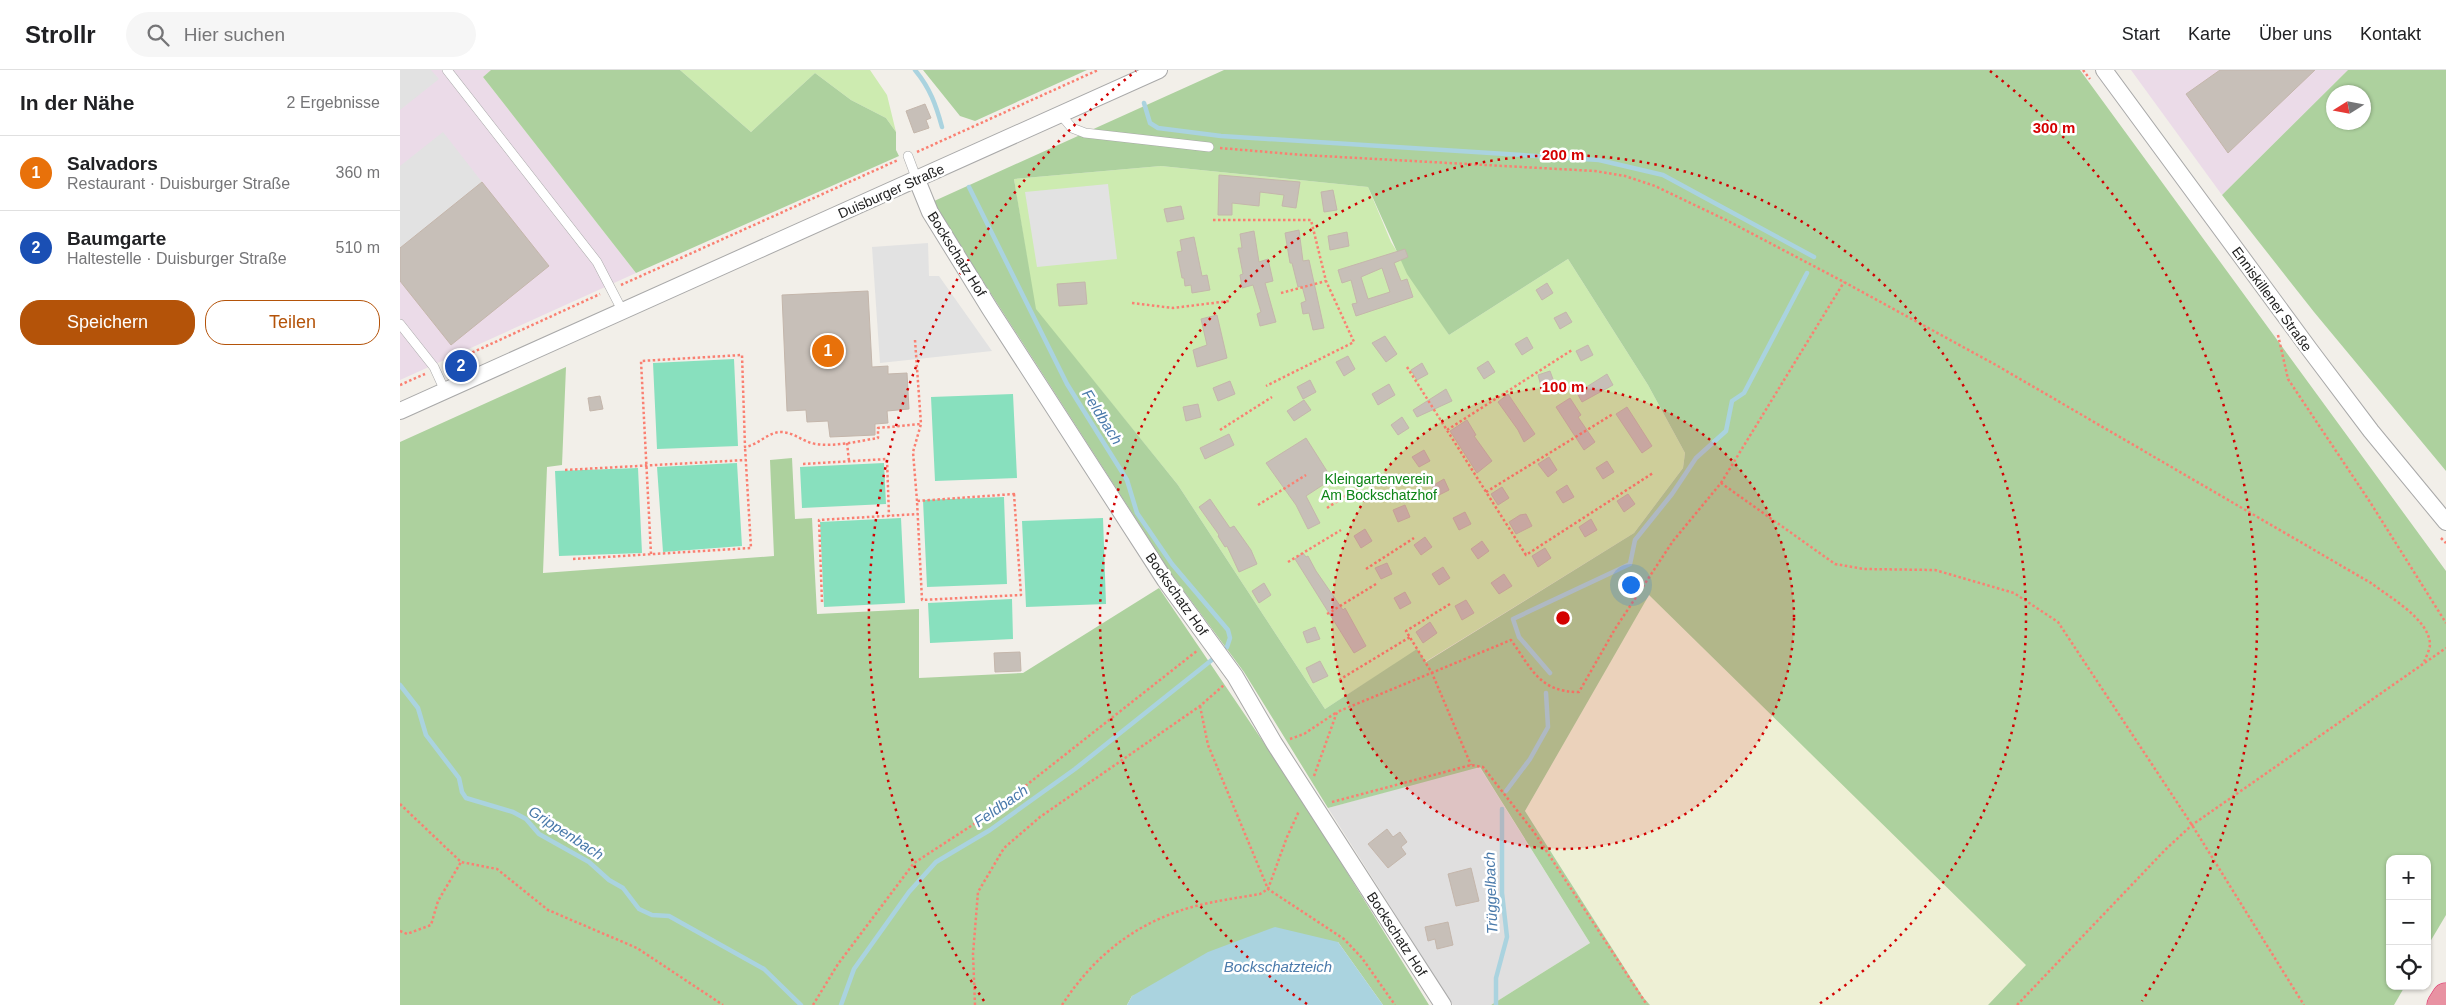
<!DOCTYPE html>
<html lang="de">
<meta charset="utf-8">
<style>
body{margin:0;font-family:Helvetica,sans-serif;background:#f6f6f6;color:#202124}
.controls{position:absolute;right:15px;bottom:15px;display:grid;overflow:hidden;border-radius:10px;box-shadow:0 1px 4px #0004}
.controls button{width:45px;height:45px;display:grid;place-items:center;padding:0;border:0;border-bottom:1px solid #e0e0e0;background:#fff;color:#202124;font:25px sans-serif}
.compass{position:absolute;left:1926px;top:15px;width:45px;height:45px;border-radius:50%;background:#fff;box-shadow:0 1px 4px #0004;rotate:259deg}
.you{position:absolute;left:1230px;top:514px;width:18px;height:18px;margin:-12px;border:4px solid #fff;border-radius:50%;background:#1a73e8;box-shadow:0 0 0 8px #1a73e833}
.badge{display:grid;place-items:center;width:32px;height:32px;border-radius:50%;background:#b45309;color:#fff;font-size:16px;font-weight:700}
.pin{position:absolute;translate:-50% -50%;border:2px solid #fff;box-shadow:0 1px 5px #0006}
.list{margin:0;padding:0;list-style:none}
h2{display:flex;justify-content:space-between;align-items:center;height:65px;margin:0;padding:0 20px;font-size:21px}
h2 small{font-size:16px;font-weight:400;color:#757577}
.list li{display:grid;grid-template-columns:32px 1fr auto;gap:15px;align-items:center;box-sizing:border-box;height:75px;padding:0 20px;border-top:1px solid #e0e0e0}
.list b{display:block;font-size:19px;white-space:nowrap}
.list p{margin:0;font-size:16px;white-space:nowrap;color:#757577}
.list em{font-size:16px;font-style:normal;color:#757577}
.actions{display:flex;gap:10px;padding:15px 20px}
.actions a{flex:1;padding:11px 0;border:1px solid #b45309;border-radius:20px;text-align:center;font-size:18px;color:#b45309}
.actions .main{background:#b45309;color:#fff}
.icon{flex:none;width:28px;height:28px;fill:none;stroke:currentColor;stroke-width:2;stroke-linecap:round;stroke-linejoin:round}
.map{position:relative;flex:none;width:2046px;height:935px;overflow:hidden}
header{display:flex;align-items:center;gap:30px;box-sizing:border-box;height:70px;padding:0 25px;background:#fff;border-bottom:1px solid #e0e0e0}
header strong{font-size:24px}
nav{display:flex;gap:28px;margin-inline-start:auto;font-size:18px}
.search{width:350px;height:45px;background:#f6f6f6;display:flex;align-items:center;gap:12px;box-sizing:border-box;padding:0 18px;border-radius:28px;color:#757577;font-size:19px}
main{display:flex}
aside{flex:1;background:#fff}
.map>svg:first-child{display:block}
.residential{fill:#e0dfdf}
.industrial{fill:#ebdbe8}
.farmland{fill:#eef0d5}
.grass{fill:#cdebb0}
.forest{fill:#add19e;fill-rule:evenodd}
.pitch{fill:#88e0be}
.parking{fill:#e2e2e2}
.water{fill:#aad3df}
.lines{fill:none;stroke-linecap:round;stroke-linejoin:round}
.stream{stroke:#aad3df;stroke-width:4.5}
.building{fill:#c7bfb8;stroke:#c4b6ab;fill-rule:evenodd}
.lane-casing{stroke:#a9a9a9;stroke-width:10}
.street-casing{stroke:#a9a9a9;stroke-width:18}
.highway-casing{stroke:#dc2a67;stroke-width:29}
.path{stroke:#fa8072;stroke-width:2.5;stroke-dasharray:2.5 2.5;stroke-linecap:butt}
.lane{stroke:#fff;stroke-width:9}
.street{stroke:#fff;stroke-width:16}
.highway{stroke:#e892a2;stroke-width:28}
.ring{fill:none;stroke:#d40000;stroke-width:2.5;stroke-dasharray:2.5 5}
.labels{text-anchor:middle;stroke-width:5;stroke-linejoin:round;paint-order:stroke}
.street-label{font-size:14px;fill:#222;stroke:#fff}
.park-label{font-size:14px;fill:#0c8416;stroke:#fff}
.water-label{font-size:15px;font-style:italic;fill:#4a7aab;stroke:#fff}
.centre{fill:#d40000;stroke:#fff;stroke-width:2.5}
.ring-label{font-size:15px;text-anchor:middle;font-weight:bold;fill:#d40000;stroke:#fff;stroke-width:5;stroke-linejoin:round;paint-order:stroke}
</style>
<header>
<strong>Strollr</strong>
<div class="search"><svg class="icon" aria-label="search" viewBox="0 0 24 24"><circle cx="10" cy="10" r="6"/><path d="M15 15l6 6"/></svg>Hier suchen</div>
<nav><a>Start</a><a>Karte</a><a>Über uns</a><a>Kontakt</a></nav>
</header>
<main>
<aside>
<h2>In der Nähe<small>2 Ergebnisse</small></h2>
<ul class="list">
<li><span class="badge" style="background:#e8710a">1</span><div><b>Salvadors</b><p>Restaurant · Duisburger Straße</p></div><em>360 m</em></li>
<li><span class="badge" style="background:#1a4fb4">2</span><div><b>Baumgarte</b><p>Haltestelle · Duisburger Straße</p></div><em>510 m</em></li>
</ul>
<div class="actions"><a class="main">Speichern</a><a>Teilen</a></div>
</aside>
<div class="map">
<svg width="2046" height="935" viewBox="0 0 2046 935">
<rect width="100%" height="100%" fill="#f2efe9"/>
<path class="residential" d="M1079,696L1190,873L1091,935H1053L928,738Z"/>
<path class="industrial" d="M0,0H91L83,7L236,203L0,310Z
M1731,0H1948L1822,125Z"/>
<path class="farmland" d="M1249,524L1627,895L1588,935H1250L1243,927L1125,741Z"/>
<path class="grass" d="M280,0H470L487,25L496,62L486,48L451,30L415,3L351,62Z
M761,96L968,117L991,172L1049,265L1168,189L1248,315L1285,383L1283,398L1234,463L1025,592L1017,580L925,639L778,415L635,239L614,109Z"/>
<path class="forest" d="M91,0H280L351,62L415,3L451,30L486,48L496,62V80L499,86L236,203L83,7Z
M523,0H687L575,51L560,46Z
M824,0H1680L2046,501V845L2027,877V789H1990V916H2005L1994,935H1588L1626,895L1249,525L1125,741L1243,927L1250,935H1091L1190,873L1080,697L928,738L844,602L772,505L532,132ZM761,96L968,117L1007,204L1049,265L1168,189L1248,315L1285,383L1283,398L1234,463L1026,592L1017,579L925,639L778,415L636,239L614,109Z
M1948,0H2046V401L1914,242L1822,125ZM1964,22V52H1934V22Z
M166,297L162,395L147,397L143,503L374,486L370,390L392,388L395,449L412,448L417,544L519,539V608L623,603L759,518L900,726L1029,935H983L938,872L732,926L727,935H0V372Z"/>
<path class="pitch" d="M334,289L338,376L257,379L253,293Z
M613,324L617,408L535,411L531,327Z
M337,393L342,476L263,482L257,397Z
M484,393L486,434L402,438L400,397Z
M238,398L242,483L159,486L155,401Z
M604,427L607,514L527,517L523,430Z
M501,448L505,533L424,537L420,452Z
M703,448L706,534L626,537L622,451Z
M612,529L613,569L530,573L528,533Z"/>
<path class="parking" d="M0,0H31L39,9L0,40Z
M43,62L82,112L0,178V96Z
M708,114L717,189L637,197L625,122Z
M528,173L529,206H539L592,281L480,293L472,177Z"/>
<path class="water" d="M875,857L938,872L983,935H727L732,926L808,882Z"/>
<g class="lines">
<path class="stream" d="M515,0C530,18 536,35 542,57
M744,33L750,53L758,58L821,66L1199,90L1263,105L1414,187
M569,117L667,314L727,410L737,443L772,494L828,560L830,568L827,577
M1150,603L1119,567L1113,549L1230,494L1235,470L1272,424L1296,388L1326,361L1332,331L1344,323L1407,203
M0,615L18,638L26,665L59,708L62,722L66,728L113,742L126,749L139,764L189,792L209,810L223,818L239,839L252,845L269,846L364,899L401,935
M1106,721L1130,689L1148,657L1146,623
M441,935L454,899L509,822L536,792L590,760L675,699L813,589
M1096,935V908L1107,867L1102,823V739"/>
</g>
<path class="building" d="M1820,0H1915L1828,83L1786,24Z
M525,34L531,48L526,50L529,58L514,63L506,41Z
M819,105L900,112L896,138L882,136L884,125L860,122L859,136L832,133V145H818Z
M82,112L149,196L51,275L0,211V178Z
M933,120L937,140L924,142L921,122Z
M781,136L784,149L767,152L764,139Z
M899,160L903,191L909,190L924,258L913,260L909,243L903,244L901,233L906,231L902,216L898,217L892,193H890L885,163Z
M854,161L859,192L868,189L873,211L865,213L876,252L860,256L857,244L861,242L853,215L842,218L840,205L843,204L838,178H842L840,164Z
M947,162L949,176L930,180L928,166Z
M794,167L802,206L807,205L810,220L792,223L791,215L785,216L784,208H782L777,182L782,181L780,170Z
M1005,179L1008,187L994,193L1001,211L1007,209L1013,227L956,246L952,234L957,233L951,210L942,213L938,200ZM982,198L990,222L968,229L961,207Z
M685,212L687,234L659,236L657,214Z
M1147,213L1153,223L1142,230L1136,220Z
M468,221L472,297L488,296V304L507,303L509,339L487,341L488,353L475,354V365L430,367L428,351L407,352L406,340L387,341L382,225Z
M1166,242L1172,252L1160,259L1154,248Z
M817,245L827,288L797,297L793,280L807,275L801,249Z
M985,266L997,284L986,292L972,273Z
M1127,267L1133,278L1122,285L1115,274Z
M1188,275L1193,285L1181,291L1176,281Z
M948,286L955,299L944,306L936,292Z
M1088,291L1095,302L1084,309L1077,298Z
M1022,293L1028,304L1017,310L1011,300Z
M1150,301L1154,312L1141,316L1138,305Z
M1207,304L1213,315L1182,332L1177,323Z
M910,310L916,322L903,329L897,317Z
M830,311L835,324L818,331L813,318Z
M989,314L995,325L978,335L972,324Z
M1046,319L1052,331L1017,347L1013,340Z
M1108,324L1135,364L1124,372L1118,360L1098,332Z
M200,326L203,339L190,341L188,328Z
M1170,328L1181,345L1178,347L1195,372L1184,380L1156,337Z
M904,330L911,340L894,351L887,341Z
M798,334L801,347L786,351L783,337Z
M1227,337L1252,376L1242,383L1216,344Z
M1002,347L1009,358L998,365L991,355Z
M1067,350L1076,365L1074,366L1092,391L1077,403L1050,361Z
M829,364L834,375L805,389L800,378Z
M906,368L932,409L906,426L920,453L908,459L896,435L866,393Z
M1024,380L1030,391L1019,397L1012,387Z
M1149,387L1157,400L1148,407L1138,394Z
M1207,391L1214,402L1203,409L1196,398Z
M1044,409L1049,420L1037,426L1032,416Z
M1167,415L1174,427L1163,433L1156,422Z
M1102,417L1109,428L1098,435L1091,424Z
M1228,424L1235,434L1224,442L1217,431Z
M810,429L830,458L834,456L851,480L857,494L839,502L827,476L825,477L818,466L819,465L799,437Z
M1005,435L1010,447L998,452L993,440Z
M1065,442L1071,454L1059,460L1053,448Z
M1126,444L1132,456L1116,464L1109,452L1120,445Z
M1191,449L1197,460L1185,467L1179,457Z
M965,459L972,471L961,478L954,466Z
M1025,467L1032,477L1021,485L1014,475Z
M1082,471L1089,481L1078,489L1071,479Z
M1145,478L1151,488L1138,497L1132,486Z
M903,483L906,487L908,486L916,501L943,540L945,538L966,576L954,583L895,489Z
M987,493L992,504L981,509L975,498Z
M1043,497L1050,508L1039,515L1032,504Z
M1104,504L1112,516L1099,524L1091,513Z
M864,513L871,525L859,533L852,521Z
M1005,522L1011,533L1000,539L994,528Z
M1066,530L1074,543L1062,550L1055,536Z
M1030,552L1037,563L1023,573L1016,562Z
M915,557L920,569L907,573L903,562Z
M620,582L621,601L595,602L594,583Z
M920,591L928,606L913,613L906,598Z
M987,759L993,767L1000,762L1007,772L1001,777L1006,784L988,798L968,774Z
M1071,798L1079,831L1056,836L1048,804Z
M1048,852L1053,875L1037,879L1035,869L1028,871L1025,857Z"/>
<g class="lines">
<defs>
<path id="lane" d="M47,0L197,192L223,242
M661,45L672,58L685,63L809,77
M508,86L517,110
M0,254L34,297L45,321"/>
<path id="street" d="M1704,0L1910,280L1971,361L2046,452
M517,110L530,142L590,239L765,510L835,606L874,673L1043,935
M0,341L759,0"/>
<path id="highway" d="M2041,935L2046,927"/>
</defs>
<use href="#lane" class="lane-casing"/>
<use href="#street" class="street-casing"/>
<use href="#highway" class="highway-casing"/>
<path class="path" d="M1683,0L1690,9
M820,78L903,85L1195,101L1225,106L1255,116L1328,151L1444,212L1596,295L1971,513C1989,527 2029,549 2030,574C2030,579 2026,587 2024,592
M517,82L698,0
M813,150H911L926,211L954,272L866,316
M221,215L498,90
M881,223L926,211
M732,233L773,238L829,231
M1878,265L1888,309L1970,432L2046,553
M515,270L521,354L513,382L517,431
M45,295L200,224
M1007,297L1126,485L1253,403
M0,315L25,304
M820,360L872,327
M1047,360L1172,280
M447,373L449,391
M403,394L487,389L489,446
M165,400L346,390
M1321,413L1444,212
M1086,422L1213,344
M614,424L621,525L522,530L517,431Z
M858,435L906,405
M927,438L968,411
M2041,468L2046,473
M251,484L241,291L342,285L345,377C358,375 367,363 380,362C395,362 402,372 416,374C436,377 459,371 478,368V358L521,354
M173,489L351,478L345,377
M888,492L941,460
M966,499L1014,468
M422,532L419,450L518,444
M1050,534L1006,561L1032,603L1071,695
M927,544L976,514
M939,610L1010,567
M800,636L808,675L868,819L944,869L962,888L995,935
M890,669L904,664L937,642
M914,706L937,642L1111,570C1132,599 1139,622 1179,622L1215,559L1273,471L1321,413L1435,494L1464,499L1535,500L1614,523L1658,552L1792,755L1904,935
M932,732L1071,695L1083,697L1134,762L1247,935
M0,734L61,792L97,799L148,840L237,878L323,935
M0,861L7,864L31,855L38,831L61,792
M413,935L438,894L514,793L591,743L798,580
M575,935L573,884L578,822L604,778L640,747L800,636L824,615
M662,935C694,886 735,853 792,837C814,831 837,828 860,824L868,819L887,767L899,741
M1617,935L1766,779L1792,755L2046,578"/>
<use href="#lane" class="lane"/>
<use href="#street" class="street"/>
<use href="#highway" class="highway"/>
</g>
<circle cx="1163" cy="548" r="231" fill="#d40000" fill-opacity=".12"/>
<g class="ring">
<circle cx="1163" cy="548" r="231"/>
<path d="M907 934A463 463 0 1 1 1419 934"/>
<path d="M584 931A694 694 0 0 1 736 1M1590 1A694 694 0 0 1 1742 931"/>
</g>
<g class="labels">
<g class="street-label">
<text transform="translate(491 121) rotate(-24)" y="5">Duisburger Straße</text>
<text transform="translate(557 184) rotate(58)" y="5">Bockschatz Hof</text>
<text transform="translate(1872 229) rotate(54)" y="5">Enniskillener Straße</text>
<text transform="translate(777 524) rotate(55)" y="5">Bockschatz Hof</text>
<text transform="translate(997 864) rotate(57)" y="5">Bockschatz Hof</text>
</g>
<g class="park-label">
<text x="979" y="414">Kleingartenverein<tspan x="979" dy="16">Am Bockschatzhof</tspan></text>
</g>
<g class="water-label">
<text transform="translate(702 347) rotate(58)" y="5">Feldbach</text>
<text transform="translate(601 736) rotate(-35)" y="5">Feldbach</text>
<text transform="translate(166 763) rotate(33)" y="5">Grippenbach</text>
<text transform="translate(1091 823) rotate(-92)" y="5">Trüggelbach</text>
<text x="878" y="902">Bockschatzteich</text>
</g>
</g>
<circle cx="1163" cy="548" r="8" class="centre"/>
<g class="ring-label">
<text x="1654" y="63">300 m</text>
<text x="1163" y="90">200 m</text>
<text x="1163" y="322">100 m</text>
</g>
</svg>
<div class="controls">
<button>+</button>
<button>−</button>
<button><svg class="icon" aria-label="locate" viewBox="0 0 24 24"><circle cx="12" cy="12" r="6"/><path d="M12 2v4M12 18v4M2 12h4M18 12h4"/></svg></button>
</div>
<svg class="compass" viewBox="-18 -18 36 36"><path d="M0-13l5 13h-10z" fill="#e53935"/><path d="M0 13l5-13h-10z" fill="#757577"/></svg>
<div class="you"></div>
<div class="pin badge" style="left:428px;top:281px;background:#e8710a">1</div>
<div class="pin badge" style="left:61px;top:296px;background:#1a4fb4">2</div>
</div>
</main>
